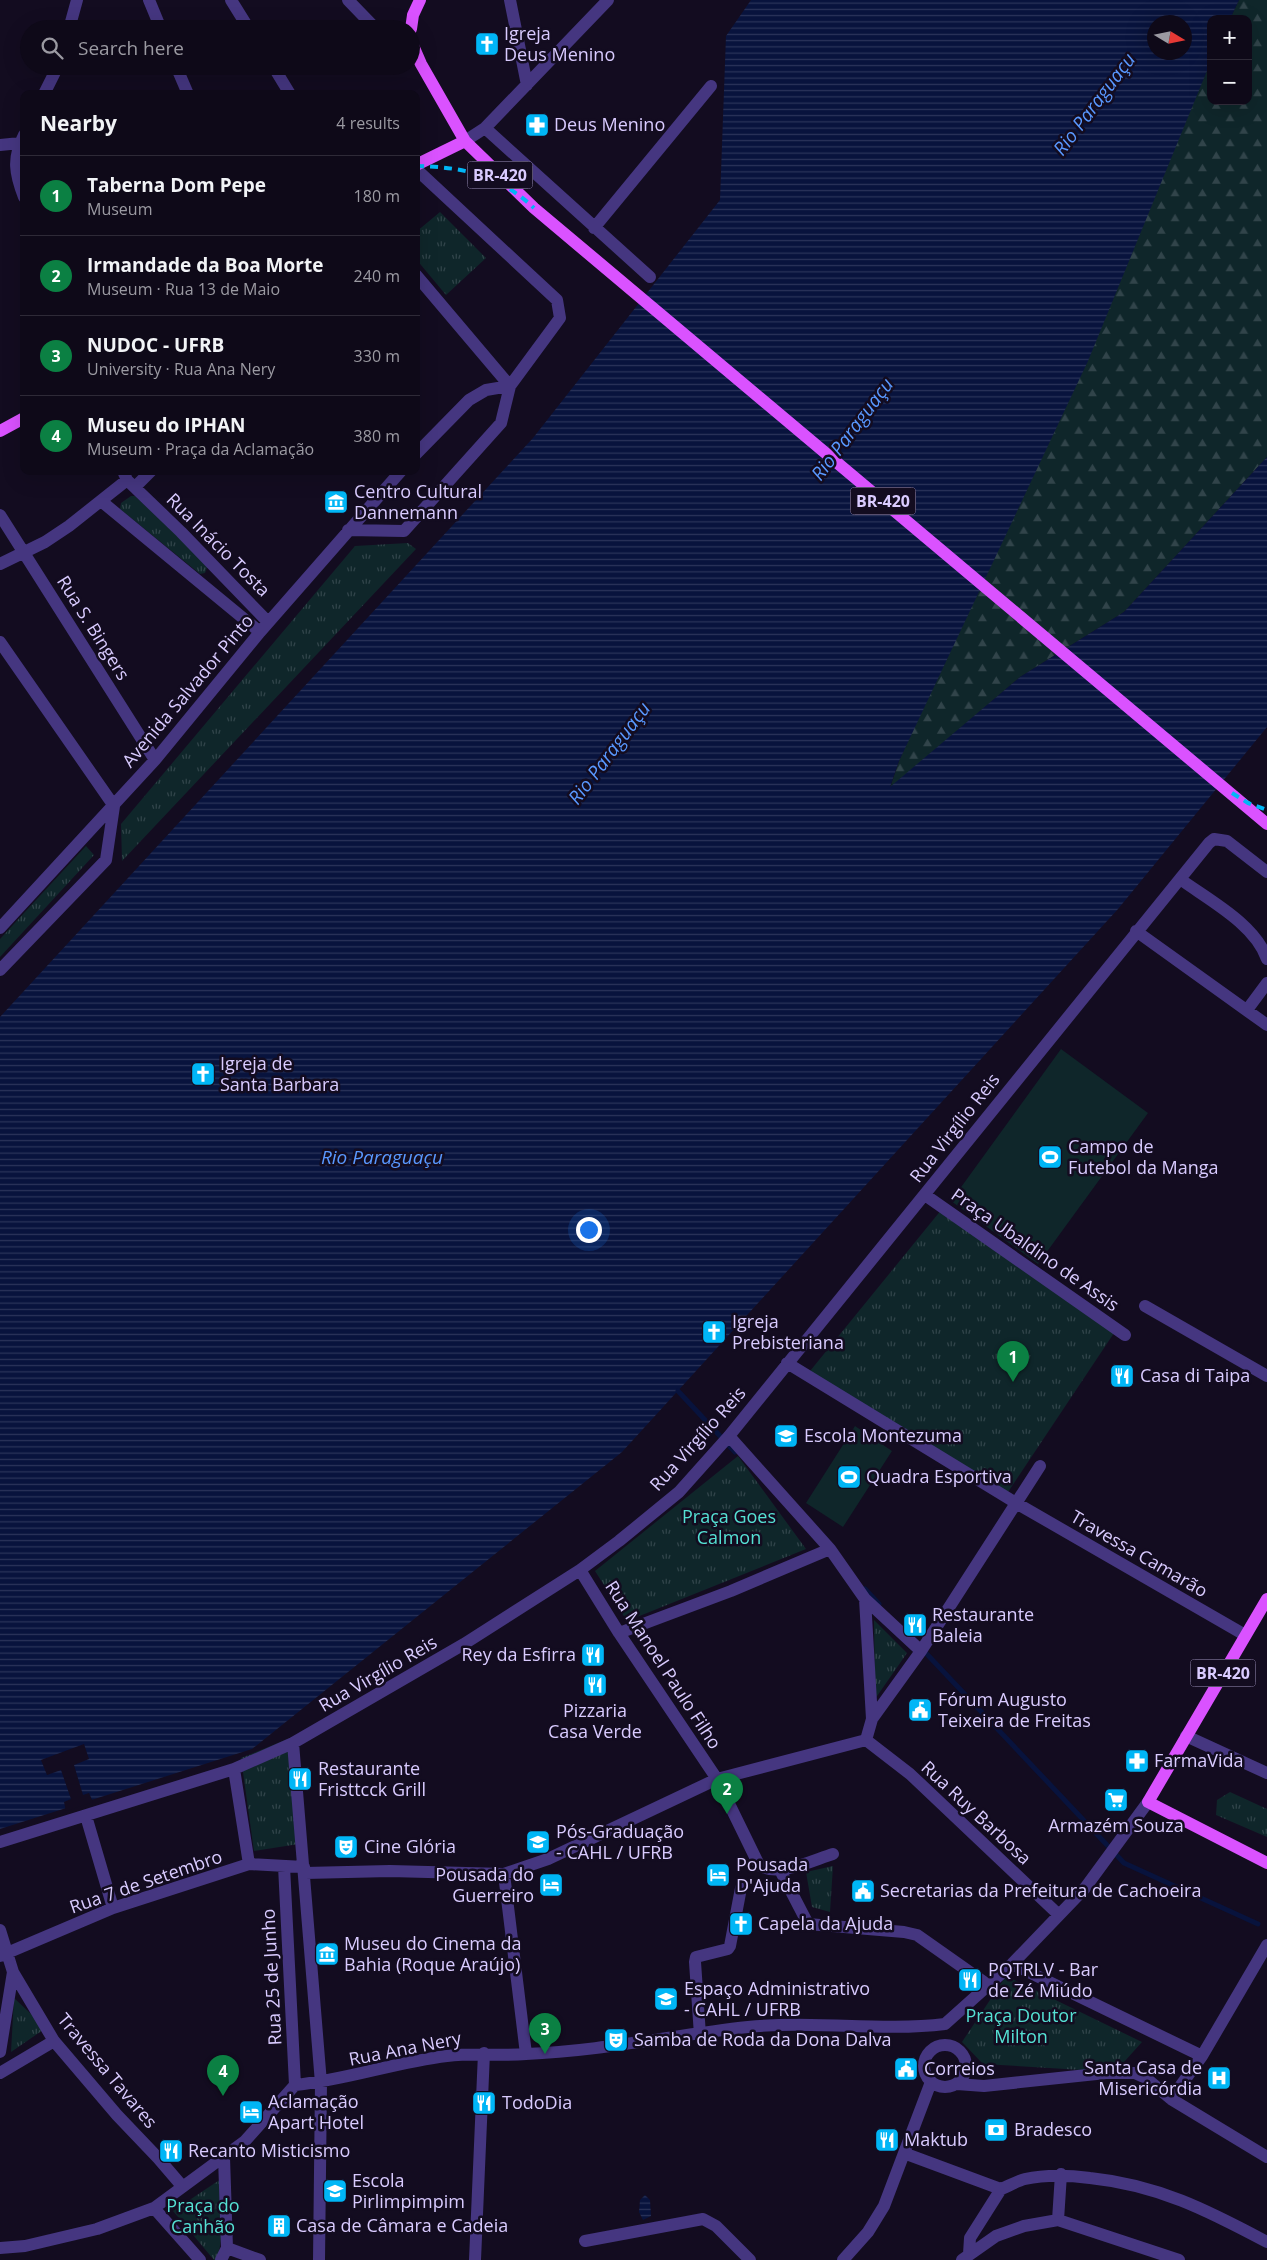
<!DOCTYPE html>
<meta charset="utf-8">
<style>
body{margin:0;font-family:"Open Sans",sans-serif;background:#1c1725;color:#f1f3f6}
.controls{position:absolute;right:15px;top:15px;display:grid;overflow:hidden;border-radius:10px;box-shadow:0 5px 20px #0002}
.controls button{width:45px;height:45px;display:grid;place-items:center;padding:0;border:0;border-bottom:1px solid #2e2a37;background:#0e0918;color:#f1f3f6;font:25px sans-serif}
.compass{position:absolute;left:1147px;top:15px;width:45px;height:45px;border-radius:50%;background:#0e0918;box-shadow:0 5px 20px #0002;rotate:100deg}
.you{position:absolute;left:588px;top:1229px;width:18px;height:18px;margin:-12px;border:4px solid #fff;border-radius:50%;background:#1a73e8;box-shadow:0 0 0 8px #1a73e833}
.badge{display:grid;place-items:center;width:32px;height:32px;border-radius:50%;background:#0b8043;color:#fff;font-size:16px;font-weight:700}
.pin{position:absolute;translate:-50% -41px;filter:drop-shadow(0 1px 2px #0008)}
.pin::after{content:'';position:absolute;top:26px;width:18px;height:15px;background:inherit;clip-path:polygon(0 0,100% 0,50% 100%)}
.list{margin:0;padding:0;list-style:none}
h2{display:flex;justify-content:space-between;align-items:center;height:65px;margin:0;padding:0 20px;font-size:21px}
h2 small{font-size:16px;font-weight:400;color:#9b9aa2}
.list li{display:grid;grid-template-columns:32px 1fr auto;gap:15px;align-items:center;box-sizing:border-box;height:80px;padding:0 20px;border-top:1px solid #2e2a37}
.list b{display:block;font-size:19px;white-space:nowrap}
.list p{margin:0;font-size:16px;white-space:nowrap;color:#9b9aa2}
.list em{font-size:16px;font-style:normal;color:#9b9aa2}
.icon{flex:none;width:28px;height:28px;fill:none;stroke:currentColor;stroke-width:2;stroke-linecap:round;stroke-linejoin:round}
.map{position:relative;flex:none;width:1267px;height:2260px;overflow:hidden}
.search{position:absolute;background:#0e0918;box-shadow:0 5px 20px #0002;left:20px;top:20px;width:400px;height:55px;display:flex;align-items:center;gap:12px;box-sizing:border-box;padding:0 18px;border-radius:28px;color:#9b9aa2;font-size:19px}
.panel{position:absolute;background:#0e0918;box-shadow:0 5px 20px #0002;left:20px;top:90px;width:400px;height:385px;border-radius:10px}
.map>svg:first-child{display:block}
.grass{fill:url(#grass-tufts)}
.forest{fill:url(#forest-firs)}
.garden{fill:#0f262a}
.water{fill:url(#water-rules);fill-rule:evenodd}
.pier{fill:#130c20}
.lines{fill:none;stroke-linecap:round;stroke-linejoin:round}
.stream{stroke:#08133d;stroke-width:5}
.minor{stroke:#453680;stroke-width:12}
.major{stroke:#da52ff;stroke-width:12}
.rail{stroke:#00b6f6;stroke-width:4;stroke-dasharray:8 6;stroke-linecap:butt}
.labels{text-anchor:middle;stroke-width:5;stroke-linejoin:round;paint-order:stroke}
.shield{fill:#130c20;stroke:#9e92bc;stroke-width:1}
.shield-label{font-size:16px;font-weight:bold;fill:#d9cbff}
.poi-label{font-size:18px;fill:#d9cbff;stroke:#130c20;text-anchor:start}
.street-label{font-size:18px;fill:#d9cbff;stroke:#130c20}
.park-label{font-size:18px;fill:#55e1d4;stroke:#130c20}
.water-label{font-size:19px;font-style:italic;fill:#5998ff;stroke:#130c20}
</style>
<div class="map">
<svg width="1267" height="2260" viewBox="0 0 1267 2260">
<defs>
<pattern id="grass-tufts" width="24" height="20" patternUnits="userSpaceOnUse" patternTransform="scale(1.25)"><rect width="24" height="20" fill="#0f262a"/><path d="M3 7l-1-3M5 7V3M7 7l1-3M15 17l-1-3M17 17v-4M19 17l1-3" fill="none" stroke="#31444a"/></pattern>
<pattern id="forest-firs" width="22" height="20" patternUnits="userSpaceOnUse" patternTransform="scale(1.25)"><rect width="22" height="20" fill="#0f262a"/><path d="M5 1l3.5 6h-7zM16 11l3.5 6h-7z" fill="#31444a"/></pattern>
<pattern id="water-rules" width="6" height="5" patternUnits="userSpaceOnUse" patternTransform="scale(1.25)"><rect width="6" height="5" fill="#08133d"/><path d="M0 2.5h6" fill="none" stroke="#2b345a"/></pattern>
</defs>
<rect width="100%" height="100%" fill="#130c20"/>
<path class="grass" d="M440,212L486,258L446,295L416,259V232Z
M131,496H135L208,565L205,573L200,574L120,509L121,503Z
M408,543L416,549L122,861L121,824L355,546Z
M86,846L94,855L0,957V939Z
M942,1209L1114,1333L1004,1498L806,1376Z
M738,1456L806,1549L627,1621L595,1571Z
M874,1620L907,1653L875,1699Z
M295,1736L305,1843L254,1851L241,1758Z
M1230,1792L1267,1809V1837L1216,1815L1217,1800Z
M833,1866L830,1912L812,1907L806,1872Z
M1006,1976L1142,2042L1115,2072L983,2064L962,2042Z
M14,1998L46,2028L11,2052Z
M230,2173L218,2260H214L173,2211Z"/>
<path class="forest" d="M1239,0H1267V457L1124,612L1020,677L890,788L899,761L1211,61V101H1248V19H1230Z"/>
<path class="garden" d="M1061,1049L1148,1113L1038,1264L951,1201Z
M855,1426L892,1451L843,1527L806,1503Z"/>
<path class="water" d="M751,0H1239L1230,19H1211V61L1088,361L899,761L890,787L1020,677L1124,612L1267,457V727L1118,909L622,1452L252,1749L0,1829V1017L533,438L720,200L726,36ZM1154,22H1184V52H1154Z
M645,2195L650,2200L651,2216L643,2220L639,2212L640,2200Z"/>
<path class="pier" d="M84,1744L89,1759L74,1765L83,1795L89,1793L93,1802L66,1811L64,1802L71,1799L61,1770L47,1775L41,1760Z"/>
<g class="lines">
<path class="stream" d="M678,1391L735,1452
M865,1589L879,1604
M923,1650L1124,1863L1258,1924"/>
<path class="minor" d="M149,0L161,29
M231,0L249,29
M348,0L376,29
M510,0L527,85
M69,29L77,0
M176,66L188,94
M273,66L290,94
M44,94L58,66
M485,128L650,277
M24,135C12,158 15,174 24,197
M465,141L485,128L608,0
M0,145L20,143
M594,228L711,86
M416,275L510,386
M416,454L469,400L486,390L510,386
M123,471L127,480L181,532L268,622
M135,487L151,471
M101,501L260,632
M0,515L155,760
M348,530L404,531L501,423L510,386L560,318L557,300L416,169
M0,564L45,542L69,526L127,480
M0,642L114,806
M1180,879C1209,900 1255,924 1267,959
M0,928L155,760L260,632L401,471
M1136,931L1267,1025
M0,970L106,860L114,806
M1247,1010L1267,983
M925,1195L1125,1335
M1145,1306L1267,1376
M787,1363L1016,1503L1245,1635
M729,1436L830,1549L865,1599L921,1651
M580,1570L619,1633L717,1779L759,1865C778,1878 813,1860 833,1854
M865,1599L872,1719
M619,1633L731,1591L830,1549
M1186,1736L1267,1773
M866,1740L872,1719L921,1651L1040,1466
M866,1740L910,1774L1059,1915
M293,1743L321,2083L319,2260
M234,1769L249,1864
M86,1816L113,1908
M0,1842L234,1769L293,1743L464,1644L580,1570L619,1541L679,1492L729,1436L1209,843L1214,839L1227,841L1267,872
M284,1866L295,2085
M780,1870L808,1924L904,1932L917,1935L988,1985
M305,1873L390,1871L504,1874L548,1859L717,1779L866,1740
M504,1874L526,2054
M0,1930L13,1972L54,2041L117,2115L158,2158L182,2186
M0,1956L113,1908L249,1864L304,1867
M1012,1964L1202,2056
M945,2024L1012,1964L1085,1888L1148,1802
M700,2035L695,1962L696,1957L728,1949L730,1946L741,1888
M924 2066a21 21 0 1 1 42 0a21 21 0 1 1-42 0Z
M0,2052L13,1972
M0,2073L54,2041
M957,2084L984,2086L1106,2073H1135L1146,2078L1171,2099L1267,2157
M1171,2099L1202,2056L1267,1945
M904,2153L1001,2189C1009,2186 1017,2181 1025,2179C1047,2174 1068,2175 1090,2178C1158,2185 1207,2210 1267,2242
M154,2208L200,2260
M1058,2220L1061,2174
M585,2241L703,2219L716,2226L750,2260
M0,2248L25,2246L97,2229L154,2208L245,2141L295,2085C346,2080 396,2062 447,2056C474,2053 500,2056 526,2054C601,2051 674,2035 748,2027C814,2020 880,2032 945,2024
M227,2248L260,2260
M969,2254L970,2238L1001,2189
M221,2260L227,2248L224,2157
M475,2260L484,2053
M843,2260L868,2232L884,2206L931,2082
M962,2260L996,2236L1024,2226L1058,2220L1179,2260"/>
<path class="major" d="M411,29L413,15L420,0
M411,41L421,64L465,141L534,208L1267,824
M416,165L465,141
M0,431L24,418
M1267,1599L1148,1802L1267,1863"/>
<path class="rail" d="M416,166C464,167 499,175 534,208
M1232,793L1248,803L1267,810"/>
</g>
<defs>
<symbol id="church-square" viewBox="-11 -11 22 22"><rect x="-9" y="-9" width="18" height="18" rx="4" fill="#00b6f6" stroke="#130c20"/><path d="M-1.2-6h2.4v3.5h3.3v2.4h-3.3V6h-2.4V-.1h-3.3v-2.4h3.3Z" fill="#fff"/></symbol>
<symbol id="pharmacy-square" viewBox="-11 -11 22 22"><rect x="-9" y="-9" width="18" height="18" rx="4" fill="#00b6f6" stroke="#130c20"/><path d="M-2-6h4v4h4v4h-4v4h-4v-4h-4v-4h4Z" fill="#fff"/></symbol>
<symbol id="museum-square" viewBox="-11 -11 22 22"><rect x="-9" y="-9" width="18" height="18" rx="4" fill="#00b6f6" stroke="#130c20"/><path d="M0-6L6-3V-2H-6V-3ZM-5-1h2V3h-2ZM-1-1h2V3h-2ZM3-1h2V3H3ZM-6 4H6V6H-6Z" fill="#fff"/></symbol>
<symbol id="stadium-square" viewBox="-11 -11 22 22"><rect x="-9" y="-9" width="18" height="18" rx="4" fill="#00b6f6" stroke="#130c20"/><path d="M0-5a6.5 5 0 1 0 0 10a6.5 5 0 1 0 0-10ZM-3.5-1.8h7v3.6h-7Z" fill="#fff"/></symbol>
<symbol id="restaurant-square" viewBox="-11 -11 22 22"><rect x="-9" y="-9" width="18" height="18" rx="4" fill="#00b6f6" stroke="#130c20"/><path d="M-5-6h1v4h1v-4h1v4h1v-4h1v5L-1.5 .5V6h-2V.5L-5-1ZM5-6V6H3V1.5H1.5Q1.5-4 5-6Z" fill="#fff"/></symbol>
<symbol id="school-square" viewBox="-11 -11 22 22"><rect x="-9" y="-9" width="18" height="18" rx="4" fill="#00b6f6" stroke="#130c20"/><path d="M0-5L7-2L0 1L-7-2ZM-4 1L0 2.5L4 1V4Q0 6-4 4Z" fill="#fff"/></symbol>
<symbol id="civic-square" viewBox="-11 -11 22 22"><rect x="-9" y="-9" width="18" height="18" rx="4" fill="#00b6f6" stroke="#130c20"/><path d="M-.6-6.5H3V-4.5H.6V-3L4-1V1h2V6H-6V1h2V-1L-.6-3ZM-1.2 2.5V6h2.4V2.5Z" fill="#fff"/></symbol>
<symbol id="supermarket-square" viewBox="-11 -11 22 22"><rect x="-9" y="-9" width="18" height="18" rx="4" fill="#00b6f6" stroke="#130c20"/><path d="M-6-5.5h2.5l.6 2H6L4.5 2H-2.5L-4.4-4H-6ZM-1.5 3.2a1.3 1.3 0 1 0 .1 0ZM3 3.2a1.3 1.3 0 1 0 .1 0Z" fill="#fff"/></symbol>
<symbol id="university-square" viewBox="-11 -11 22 22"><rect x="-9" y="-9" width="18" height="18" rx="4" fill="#00b6f6" stroke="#130c20"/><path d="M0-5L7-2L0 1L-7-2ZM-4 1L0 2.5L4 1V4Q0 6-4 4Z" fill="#fff"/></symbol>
<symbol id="theatre-square" viewBox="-11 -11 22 22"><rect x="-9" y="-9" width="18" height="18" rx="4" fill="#00b6f6" stroke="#130c20"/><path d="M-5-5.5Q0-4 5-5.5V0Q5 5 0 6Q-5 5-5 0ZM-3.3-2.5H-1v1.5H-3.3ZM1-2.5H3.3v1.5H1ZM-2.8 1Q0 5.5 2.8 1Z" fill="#fff"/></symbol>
<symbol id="hotel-square" viewBox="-11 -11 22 22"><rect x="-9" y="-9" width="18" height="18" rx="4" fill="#00b6f6" stroke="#130c20"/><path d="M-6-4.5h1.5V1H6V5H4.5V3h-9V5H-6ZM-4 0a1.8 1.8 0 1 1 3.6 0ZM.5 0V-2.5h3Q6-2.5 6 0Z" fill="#fff"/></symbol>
<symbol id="hospital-square" viewBox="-11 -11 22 22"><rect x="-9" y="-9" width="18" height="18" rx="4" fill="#00b6f6" stroke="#130c20"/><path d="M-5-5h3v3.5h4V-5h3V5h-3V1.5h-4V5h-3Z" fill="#fff"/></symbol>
<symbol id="bank-square" viewBox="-11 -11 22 22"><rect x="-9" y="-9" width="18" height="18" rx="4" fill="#00b6f6" stroke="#130c20"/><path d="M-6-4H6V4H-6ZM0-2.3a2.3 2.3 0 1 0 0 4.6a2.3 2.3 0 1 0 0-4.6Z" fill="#fff"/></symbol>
<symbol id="building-square" viewBox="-11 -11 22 22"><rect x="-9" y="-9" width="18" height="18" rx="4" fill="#00b6f6" stroke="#130c20"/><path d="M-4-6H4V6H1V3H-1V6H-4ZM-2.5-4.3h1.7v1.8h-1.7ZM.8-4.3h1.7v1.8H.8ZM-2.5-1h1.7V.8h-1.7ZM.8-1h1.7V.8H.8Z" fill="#fff"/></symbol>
</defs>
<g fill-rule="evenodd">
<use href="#church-square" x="473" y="30" width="28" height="28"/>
<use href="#pharmacy-square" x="523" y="111" width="28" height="28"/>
<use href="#museum-square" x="322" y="488" width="28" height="28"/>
<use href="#church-square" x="189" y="1060" width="28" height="28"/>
<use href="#stadium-square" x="1036" y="1143" width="28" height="28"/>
<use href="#church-square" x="700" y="1318" width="28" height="28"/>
<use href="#restaurant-square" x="1108" y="1362" width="28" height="28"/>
<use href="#school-square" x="772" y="1422" width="28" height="28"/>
<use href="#stadium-square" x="835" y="1463" width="28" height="28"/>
<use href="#restaurant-square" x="901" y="1611" width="28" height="28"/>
<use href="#restaurant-square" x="579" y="1641" width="28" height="28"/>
<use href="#restaurant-square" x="581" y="1671" width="28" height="28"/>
<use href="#civic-square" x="906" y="1696" width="28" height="28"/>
<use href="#pharmacy-square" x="1123" y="1747" width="28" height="28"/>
<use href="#restaurant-square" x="286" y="1765" width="28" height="28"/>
<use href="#supermarket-square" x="1102" y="1786" width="28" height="28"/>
<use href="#university-square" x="524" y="1828" width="28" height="28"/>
<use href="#theatre-square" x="332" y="1833" width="28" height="28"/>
<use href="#hotel-square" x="704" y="1861" width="28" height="28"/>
<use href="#hotel-square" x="537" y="1871" width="28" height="28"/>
<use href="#civic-square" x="849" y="1877" width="28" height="28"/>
<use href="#church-square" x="727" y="1910" width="28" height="28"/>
<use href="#museum-square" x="313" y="1940" width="28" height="28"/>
<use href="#restaurant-square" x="956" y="1966" width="28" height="28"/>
<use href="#university-square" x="652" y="1985" width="28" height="28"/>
<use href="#theatre-square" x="602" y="2026" width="28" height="28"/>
<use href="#civic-square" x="892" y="2055" width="28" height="28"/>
<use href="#hospital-square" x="1205" y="2064" width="28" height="28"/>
<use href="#restaurant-square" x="470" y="2089" width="28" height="28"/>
<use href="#hotel-square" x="237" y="2098" width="28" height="28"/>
<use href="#bank-square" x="982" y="2116" width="28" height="28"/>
<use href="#restaurant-square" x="873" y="2126" width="28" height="28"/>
<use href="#restaurant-square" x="157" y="2137" width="28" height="28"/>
<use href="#school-square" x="321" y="2177" width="28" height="28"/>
<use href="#building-square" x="265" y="2212" width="28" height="28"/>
</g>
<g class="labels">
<g class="shield">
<rect x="467.5" y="161.5" width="65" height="27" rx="4"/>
<rect x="850.5" y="487.5" width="65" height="27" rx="4"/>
<rect x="1190.5" y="1659.5" width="65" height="27" rx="4"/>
</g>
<g class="shield-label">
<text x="500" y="181">BR-420</text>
<text x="883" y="507">BR-420</text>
<text x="1223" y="1679">BR-420</text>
</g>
<g class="poi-label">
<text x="504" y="40">Igreja<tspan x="504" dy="21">Deus Menino</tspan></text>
<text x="554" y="131">Deus Menino</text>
<text x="354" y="498">Centro Cultural<tspan x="354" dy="21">Dannemann</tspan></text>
<text x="220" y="1070">Igreja de<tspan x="220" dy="21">Santa Barbara</tspan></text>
<text x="1068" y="1153">Campo de<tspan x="1068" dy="21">Futebol da Manga</tspan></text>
<text x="732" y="1328">Igreja<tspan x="732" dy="21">Prebisteriana</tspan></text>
<text x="1140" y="1382">Casa di Taipa</text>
<text x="804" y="1442">Escola Montezuma</text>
<text x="866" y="1483">Quadra Esportiva</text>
<text x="932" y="1621">Restaurante<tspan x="932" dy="21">Baleia</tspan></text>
<text x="576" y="1661" text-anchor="end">Rey da Esfirra</text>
<text x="938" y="1706">Fórum Augusto<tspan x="938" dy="21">Teixeira de Freitas</tspan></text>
<text x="595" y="1717" text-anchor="middle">Pizzaria<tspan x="595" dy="21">Casa Verde</tspan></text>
<text x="1154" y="1767">FarmaVida</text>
<text x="318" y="1775">Restaurante<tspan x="318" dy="21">Fristtcck Grill</tspan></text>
<text x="1116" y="1832" text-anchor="middle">Armazém Souza</text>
<text x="556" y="1838">Pós-Graduação<tspan x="556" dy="21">- CAHL / UFRB</tspan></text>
<text x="364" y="1853">Cine Glória</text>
<text x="736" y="1871">Pousada<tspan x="736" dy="21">D'Ajuda</tspan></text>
<text x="534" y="1881" text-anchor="end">Pousada do<tspan x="534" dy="21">Guerreiro</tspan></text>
<text x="880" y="1897">Secretarias da Prefeitura de Cachoeira</text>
<text x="758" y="1930">Capela da Ajuda</text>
<text x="344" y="1950">Museu do Cinema da<tspan x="344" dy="21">Bahia (Roque Araújo)</tspan></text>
<text x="988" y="1976">PQTRLV - Bar<tspan x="988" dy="21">de Zé Miúdo</tspan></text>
<text x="684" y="1995">Espaço Administrativo<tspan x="684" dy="21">- CAHL / UFRB</tspan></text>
<text x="634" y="2046">Samba de Roda da Dona Dalva</text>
<text x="1202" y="2074" text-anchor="end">Santa Casa de<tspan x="1202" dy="21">Misericórdia</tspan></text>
<text x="924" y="2075">Correios</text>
<text x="268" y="2108">Aclamação<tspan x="268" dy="21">Apart Hotel</tspan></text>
<text x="502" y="2109">TodoDia</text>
<text x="1014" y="2136">Bradesco</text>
<text x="904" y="2146">Maktub</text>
<text x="188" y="2157">Recanto Misticismo</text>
<text x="352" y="2187">Escola<tspan x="352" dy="21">Pirlimpimpim</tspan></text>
<text x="296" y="2232">Casa de Câmara e Cadeia</text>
</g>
<g class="street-label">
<text transform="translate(218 545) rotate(45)" y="6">Rua Inácio Tosta</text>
<text transform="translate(93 628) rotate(58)" y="6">Rua S. Bingers</text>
<text transform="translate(188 691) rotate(-50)" y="6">Avenida Salvador Pinto</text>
<text transform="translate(955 1128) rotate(-52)" y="6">Rua Virgílio Reis</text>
<text transform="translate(1035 1250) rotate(35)" y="6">Praça Ubaldino de Assis</text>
<text transform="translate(698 1439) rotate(-48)" y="6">Rua Virgílio Reis</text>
<text transform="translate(1139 1554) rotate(30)" y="6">Travessa Camarão</text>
<text transform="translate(663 1665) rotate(57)" y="6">Rua Manoel Paulo Filho</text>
<text transform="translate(378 1674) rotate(-30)" y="6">Rua Virgílio Reis</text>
<text transform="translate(976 1813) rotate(43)" y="6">Rua Ruy Barbosa</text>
<text transform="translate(146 1882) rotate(-19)" y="6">Rua 7 de Setembro</text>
<text transform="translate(272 1977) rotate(-93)" y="6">Rua 25 de Junho</text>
<text transform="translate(405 2049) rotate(-11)" y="6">Rua Ana Nery</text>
<text transform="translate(107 2071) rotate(50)" y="6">Travessa Tavares</text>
</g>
<g class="park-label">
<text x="729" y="1523">Praça Goes<tspan x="729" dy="21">Calmon</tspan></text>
<text x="1021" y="2022">Praça Doutor<tspan x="1021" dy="21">Milton</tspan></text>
<text x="203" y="2212">Praça do<tspan x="203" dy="21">Canhão</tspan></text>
</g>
<g class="water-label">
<text transform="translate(1094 104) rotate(-53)" y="7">Rio Paraguaçu</text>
<text transform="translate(852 429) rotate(-53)" y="7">Rio Paraguaçu</text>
<text transform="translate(609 753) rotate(-53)" y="7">Rio Paraguaçu</text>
<text x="382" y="1164">Rio Paraguaçu</text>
</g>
</g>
</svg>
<div class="controls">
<button>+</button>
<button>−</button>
</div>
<svg class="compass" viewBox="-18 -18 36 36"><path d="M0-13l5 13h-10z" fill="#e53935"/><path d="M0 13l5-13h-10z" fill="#9b9aa2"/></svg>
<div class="you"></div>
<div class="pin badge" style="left:1013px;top:1382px">1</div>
<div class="pin badge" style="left:727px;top:1814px">2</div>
<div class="pin badge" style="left:545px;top:2054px">3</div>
<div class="pin badge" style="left:223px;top:2096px">4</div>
<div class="search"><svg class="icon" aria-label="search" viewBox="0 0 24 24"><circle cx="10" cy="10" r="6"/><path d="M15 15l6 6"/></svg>Search here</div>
<section class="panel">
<h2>Nearby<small>4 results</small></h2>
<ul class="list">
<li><span class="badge">1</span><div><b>Taberna Dom Pepe</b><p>Museum</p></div><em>180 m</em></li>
<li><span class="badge">2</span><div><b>Irmandade da Boa Morte</b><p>Museum · Rua 13 de Maio</p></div><em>240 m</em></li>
<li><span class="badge">3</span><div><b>NUDOC - UFRB</b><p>University · Rua Ana Nery</p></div><em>330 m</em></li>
<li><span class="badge">4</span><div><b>Museu do IPHAN</b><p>Museum · Praça da Aclamação</p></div><em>380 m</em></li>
</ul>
</section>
</div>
